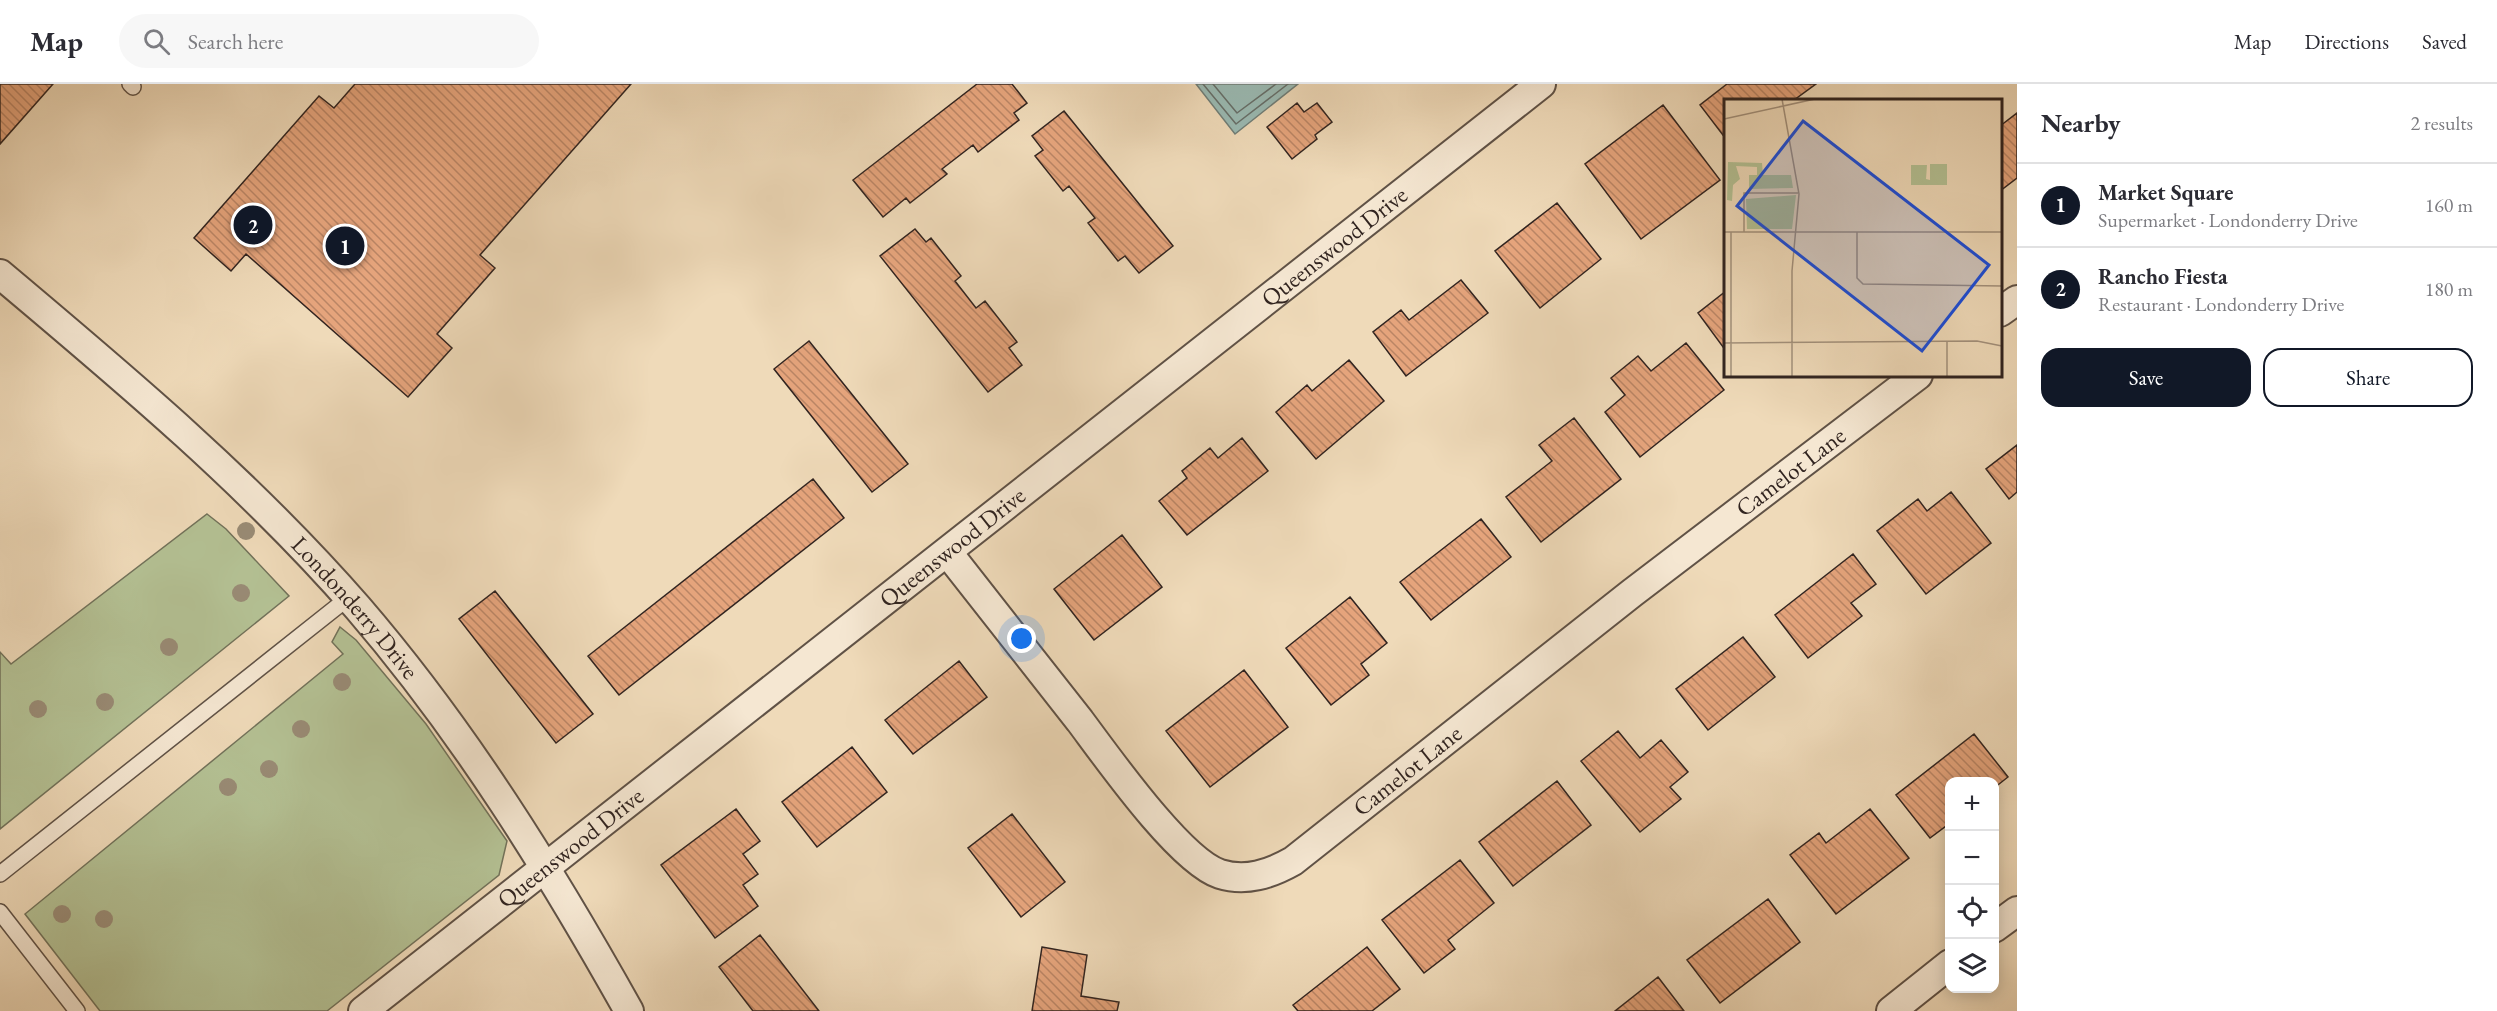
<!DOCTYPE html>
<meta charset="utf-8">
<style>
body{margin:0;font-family:"EB Garamond",serif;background:#f7f7f7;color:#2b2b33}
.controls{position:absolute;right:18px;bottom:18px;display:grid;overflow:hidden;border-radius:12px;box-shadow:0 3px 15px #0003}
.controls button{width:54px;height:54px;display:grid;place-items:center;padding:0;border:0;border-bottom:2px solid #e1e1e2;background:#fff;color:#2b2b33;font:30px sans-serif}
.you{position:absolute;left:1022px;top:555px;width:21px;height:21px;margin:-15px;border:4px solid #fff;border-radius:50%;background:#1a73e8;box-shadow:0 0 0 9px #1a73e833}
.badge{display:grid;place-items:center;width:39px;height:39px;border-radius:50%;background:#111827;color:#fff;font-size:20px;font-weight:700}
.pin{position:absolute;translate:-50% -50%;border:3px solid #fff;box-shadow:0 2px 6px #0006}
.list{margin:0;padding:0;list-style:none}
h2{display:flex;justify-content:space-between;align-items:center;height:78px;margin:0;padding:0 24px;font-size:26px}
h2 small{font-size:20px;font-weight:400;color:#7c7c81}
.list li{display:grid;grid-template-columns:39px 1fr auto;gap:18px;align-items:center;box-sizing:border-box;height:84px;padding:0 24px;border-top:2px solid #e1e1e2}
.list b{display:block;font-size:22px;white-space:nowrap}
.list p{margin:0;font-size:20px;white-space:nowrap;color:#7c7c81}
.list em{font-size:20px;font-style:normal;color:#7c7c81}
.actions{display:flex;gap:12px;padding:18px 24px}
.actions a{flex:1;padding:14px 0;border:2px solid #111827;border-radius:18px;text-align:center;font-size:21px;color:#111827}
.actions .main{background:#111827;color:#fff}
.icon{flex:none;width:33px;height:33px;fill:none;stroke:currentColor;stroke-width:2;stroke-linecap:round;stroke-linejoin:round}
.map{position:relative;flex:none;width:2017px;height:927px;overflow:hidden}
header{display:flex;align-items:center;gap:36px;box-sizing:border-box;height:84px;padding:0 30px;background:#fff;border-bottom:2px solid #e1e1e2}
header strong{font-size:28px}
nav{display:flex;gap:33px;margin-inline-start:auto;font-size:21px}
.search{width:420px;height:54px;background:#f7f7f7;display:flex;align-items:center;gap:15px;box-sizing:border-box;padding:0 21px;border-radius:33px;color:#7c7c81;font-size:22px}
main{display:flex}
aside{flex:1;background:#fff}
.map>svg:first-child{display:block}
.grass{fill:#b4c194;stroke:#72725a;stroke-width:1.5}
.water{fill:#9abab3;stroke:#707e78;stroke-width:1.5}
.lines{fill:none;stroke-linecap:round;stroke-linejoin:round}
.shore{stroke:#666f6a;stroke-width:1.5}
.building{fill:url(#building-back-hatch);stroke:#312420;stroke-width:1.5}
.lane-casing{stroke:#605246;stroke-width:18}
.street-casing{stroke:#605246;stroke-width:32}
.lane{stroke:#f5e7d2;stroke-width:15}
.street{stroke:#f5e7d2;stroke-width:28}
.tree{fill:#998b75}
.labels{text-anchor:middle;stroke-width:5;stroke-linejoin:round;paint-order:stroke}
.street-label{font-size:24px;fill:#312420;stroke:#f5e7d2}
.inset-road{fill:none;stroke:#a3917c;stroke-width:1.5}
.view{fill:#1d4ed8;fill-opacity:0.15;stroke:#1d4ed8;stroke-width:3}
.inset-edge{fill:none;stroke:#312420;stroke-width:3}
</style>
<header>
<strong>Map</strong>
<div class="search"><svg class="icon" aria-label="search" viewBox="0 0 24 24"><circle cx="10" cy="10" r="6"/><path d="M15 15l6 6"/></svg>Search here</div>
<nav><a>Map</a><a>Directions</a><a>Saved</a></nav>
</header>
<main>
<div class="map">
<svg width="2017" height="927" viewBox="0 0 2017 927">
<defs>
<pattern id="building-back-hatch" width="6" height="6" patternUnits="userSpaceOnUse" patternTransform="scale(1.5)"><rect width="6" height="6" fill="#e5a47c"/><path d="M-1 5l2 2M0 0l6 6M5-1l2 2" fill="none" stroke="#ba8565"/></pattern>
</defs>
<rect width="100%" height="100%" fill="#efdab9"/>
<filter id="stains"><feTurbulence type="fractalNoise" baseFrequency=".00333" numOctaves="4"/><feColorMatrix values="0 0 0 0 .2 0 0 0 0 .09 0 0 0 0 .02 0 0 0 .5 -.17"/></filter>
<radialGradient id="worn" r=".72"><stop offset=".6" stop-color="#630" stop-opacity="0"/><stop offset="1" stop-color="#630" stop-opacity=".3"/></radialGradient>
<path class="grass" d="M207,430L226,445L289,512L0,745V568L11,580Z
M340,543L356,556L426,640L507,757L499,791L327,927H100L25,830L343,570L332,558Z"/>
<path class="water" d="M1196,0H1298L1235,50Z"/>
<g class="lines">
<path class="shore" d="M1203,0L1236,40L1288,0
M1213,0L1237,29L1276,0"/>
</g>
<path class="building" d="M0,0H53L0,60Z
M355,0H631L480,171L495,184L437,250L452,264L408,313L246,170L231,187L194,154L319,12L334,24Z
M977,0H1012L1027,19L1014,29L1019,36L978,68L973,61L942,85L947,90L910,119L906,114L883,133L853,96Z
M1727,0H1816L1794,16H1726V55L1700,21Z
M1297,19L1304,28L1317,19L1332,38L1315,51L1317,55L1292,75L1267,43Z
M1663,21L1720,96L1641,155L1585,80Z
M1064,27L1173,162L1139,189L1125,172L1118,177L1088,139L1095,134L1069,102L1063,107L1035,72L1043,66L1032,52Z
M2017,29V94L2000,107V42Z
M1557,119L1601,175L1540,224L1495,167Z
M915,145L926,158L931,154L961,192L955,197L976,224L985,217L1017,258L1009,264L1022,281L988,308L880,172Z
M1461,196L1488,229L1406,292L1373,248L1401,226L1409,236Z
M1726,207V267L1698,229Z
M809,257L908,380L872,408L774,285Z
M1686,259L1724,306L1640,373L1605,328L1625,311L1611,294L1638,272L1651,287Z
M1349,276L1384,317L1316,375L1276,328L1307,301L1312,307Z
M1574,334L1621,395L1541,458L1506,413L1552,377L1539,361Z
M1242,354L1268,387L1187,451L1159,417L1187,394L1182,387L1210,364L1218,374Z
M2017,361V408L2009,415L1986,385Z
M813,395L844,434L619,611L588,572Z
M1951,408L1991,459L1926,510L1877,447L1918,415L1927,427Z
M1481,435L1511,473L1431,536L1400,498Z
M1122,451L1162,503L1094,556L1054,505Z
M1853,470L1876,500L1851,519L1862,532L1808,574L1775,531Z
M495,507L593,630L556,659L459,535Z
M1350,513L1387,559L1361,580L1369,591L1331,621L1286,564Z
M1743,553L1775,593L1708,646L1676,605Z
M959,577L987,613L913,670L885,636Z
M1244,586L1288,643L1210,703L1166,647Z
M1618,647L1640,674L1661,656L1688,688L1670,703L1681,715L1640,748L1581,677Z
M1974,650L2008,693L1994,704V698H1950V739L1930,754L1896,711Z
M852,663L887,708L817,763L782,718Z
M1557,697L1591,741L1513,802L1479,758Z
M736,725L760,757L743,770L758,790L743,801L758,822L715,854L661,781Z
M1870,725L1909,774L1836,830L1790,771L1819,749L1826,759Z
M1012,730L1065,798L1021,833L968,764Z
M1460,776L1494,819L1448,856L1455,865L1424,889L1382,836Z
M1768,815L1800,858L1720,919L1687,876Z
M760,851L819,927H753L719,883Z
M1042,863L1087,871L1081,912L1119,918L1117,927H1032Z
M1367,863L1400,905L1372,927H1298L1293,921Z
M1658,893L1684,927H1615Z"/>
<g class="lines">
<defs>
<path id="lane" d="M130,0L133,3
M0,790L348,514
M0,828L77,927"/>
<g id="street">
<path id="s1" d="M0,190C125,295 251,401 358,524C464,647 550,786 629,927"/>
<path d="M2000,228L2017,216"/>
<path id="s2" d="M948,469C992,525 1036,581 1080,637C1107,673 1180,777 1220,790C1246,798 1270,790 1293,777L1632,509L1918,291"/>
<path d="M1994,844L2017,827"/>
<path id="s3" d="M363,927L1541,0"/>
<path d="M1891,927L1950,880"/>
</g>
</defs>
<use href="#lane" class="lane-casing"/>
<use href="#street" class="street-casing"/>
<use href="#lane" class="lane"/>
<use href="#street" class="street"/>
</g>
<g class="tree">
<circle cx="246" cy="447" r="9"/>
<circle cx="241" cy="509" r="9"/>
<circle cx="169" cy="563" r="9"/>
<circle cx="342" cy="598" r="9"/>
<circle cx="105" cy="618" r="9"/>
<circle cx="38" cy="625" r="9"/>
<circle cx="301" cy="645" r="9"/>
<circle cx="269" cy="685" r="9"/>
<circle cx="228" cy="703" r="9"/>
<circle cx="62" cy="830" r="9"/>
<circle cx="104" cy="835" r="9"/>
</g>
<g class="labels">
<g class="street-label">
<text dy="8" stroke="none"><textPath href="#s3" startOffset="1236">Queenswood Drive</textPath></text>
<text dy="8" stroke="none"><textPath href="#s2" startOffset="1131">Camelot Lane</textPath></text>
<text dy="8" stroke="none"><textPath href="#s3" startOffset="750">Queenswood Drive</textPath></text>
<text dy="8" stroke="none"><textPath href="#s1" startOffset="488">Londonderry Drive</textPath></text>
<text dy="8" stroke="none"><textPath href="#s2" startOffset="645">Camelot Lane</textPath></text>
<text dy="8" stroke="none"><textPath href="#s3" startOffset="264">Queenswood Drive</textPath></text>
</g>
</g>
<g transform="translate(1724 15)">
<rect width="278" height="278" fill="#efdab9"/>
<path d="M4,63L38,64L39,76H67L69,89L25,90V76H33V68L12,67L16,80L9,86L8,102L3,101ZM206,65H223V86H187V66H203L202,80L206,81ZM72,96L68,130H23L22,100Z" fill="#b4c194"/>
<path class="inset-road" d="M58,0L75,95L68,172V277M0,20L91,0M0,133H278M7,133V277M20,133V94H74M133,133V179L139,185L278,187M223,242V277M0,244L253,242L278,247"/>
<path class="view" d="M79,22L265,166L198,252L13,107Z"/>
<rect width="278" height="278" class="inset-edge"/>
</g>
<rect width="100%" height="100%" filter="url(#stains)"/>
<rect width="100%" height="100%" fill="url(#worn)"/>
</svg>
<div class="controls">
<button>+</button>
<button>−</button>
<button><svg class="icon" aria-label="locate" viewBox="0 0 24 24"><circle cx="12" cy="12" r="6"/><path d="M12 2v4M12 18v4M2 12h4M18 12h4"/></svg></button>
<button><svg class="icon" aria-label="layers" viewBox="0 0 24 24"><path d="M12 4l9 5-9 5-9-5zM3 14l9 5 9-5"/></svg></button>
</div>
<div class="you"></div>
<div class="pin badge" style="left:345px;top:162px">1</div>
<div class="pin badge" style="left:253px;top:141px">2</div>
</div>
<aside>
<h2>Nearby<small>2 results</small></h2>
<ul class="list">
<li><span class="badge">1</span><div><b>Market Square</b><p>Supermarket · Londonderry Drive</p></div><em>160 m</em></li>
<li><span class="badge">2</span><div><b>Rancho Fiesta</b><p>Restaurant · Londonderry Drive</p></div><em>180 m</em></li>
</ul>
<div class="actions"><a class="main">Save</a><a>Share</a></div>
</aside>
</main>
